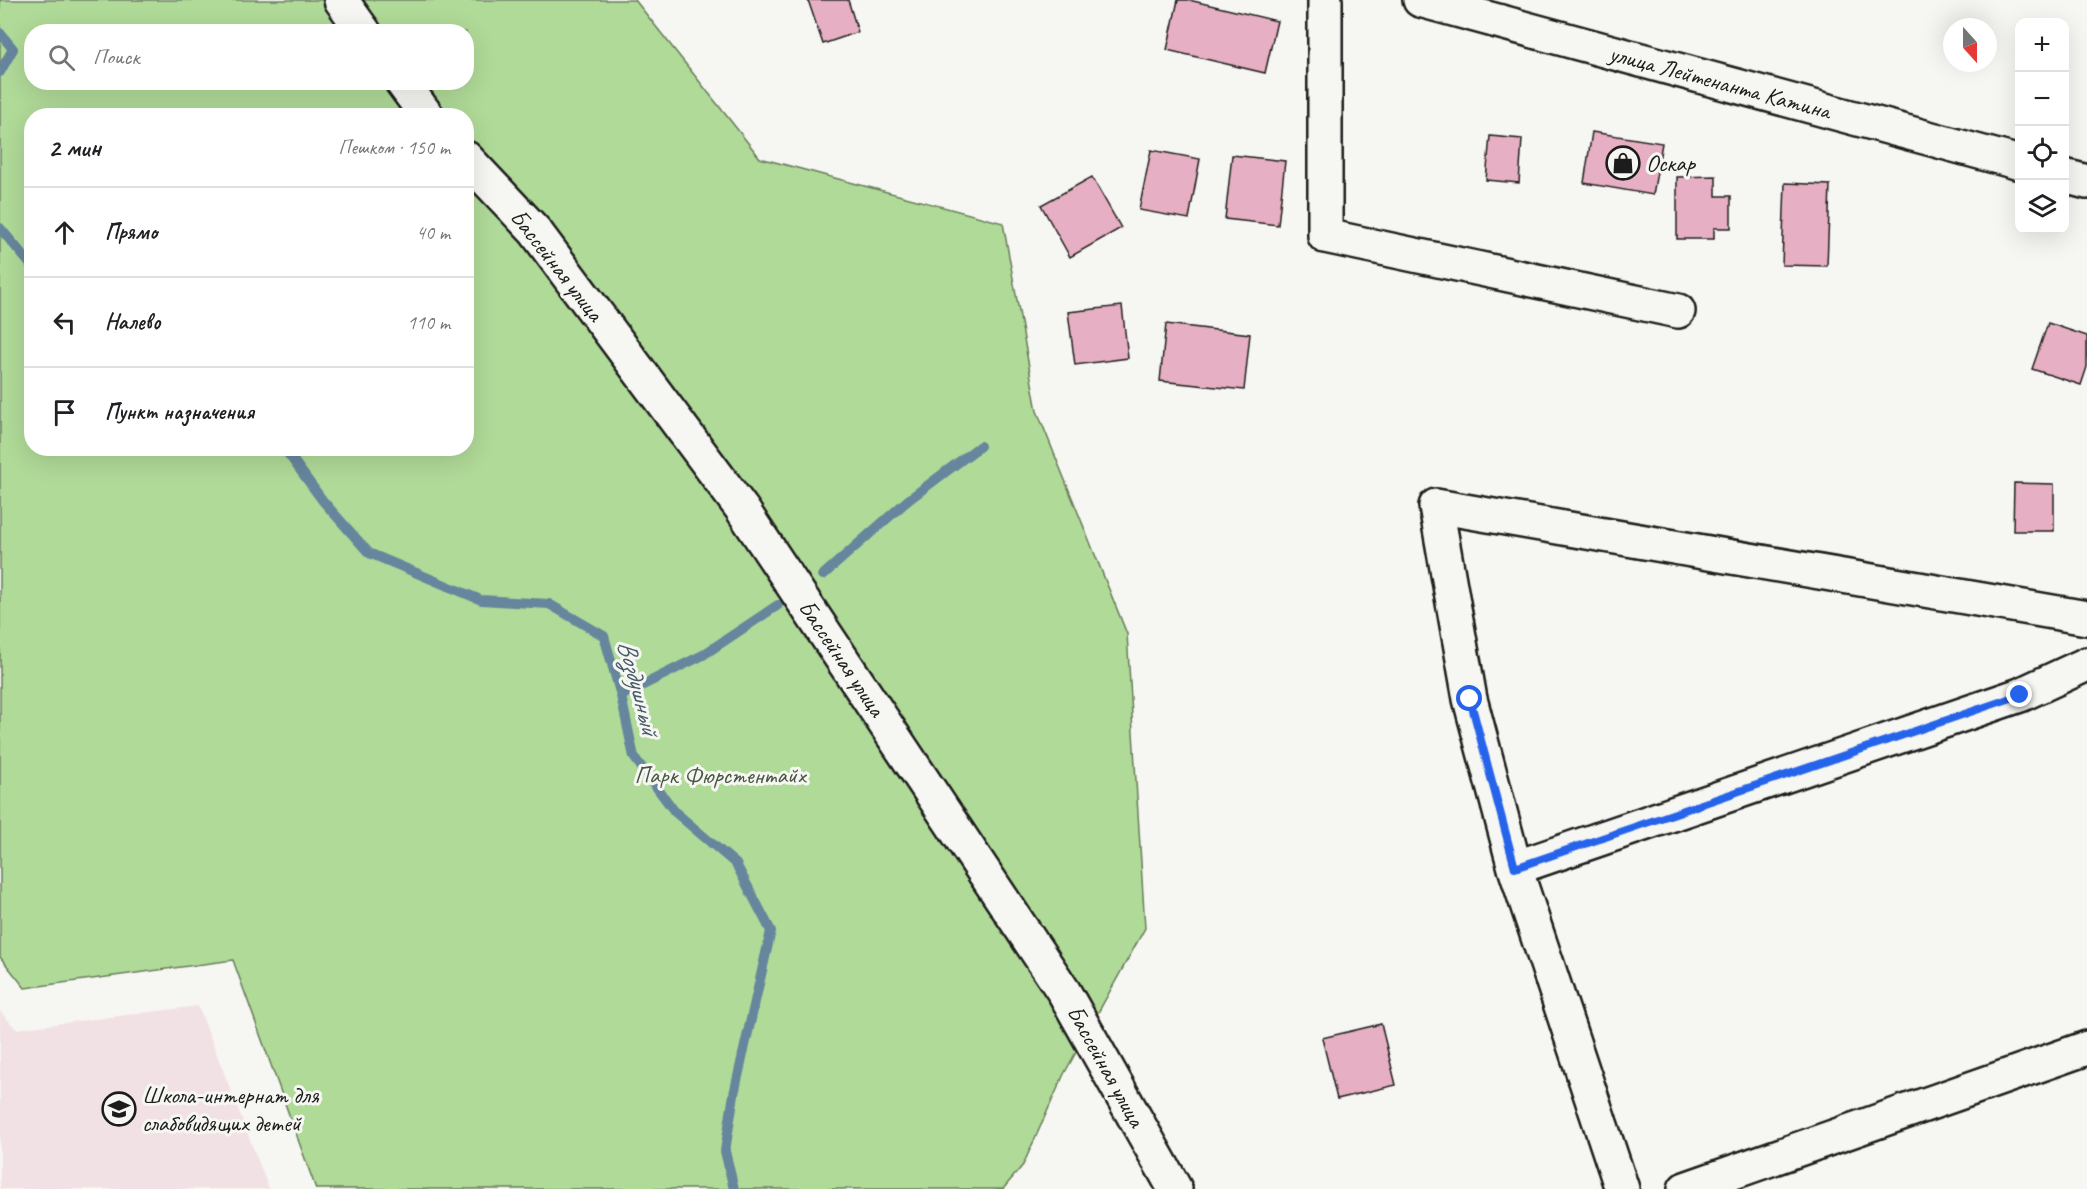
<!DOCTYPE html>
<html lang="ru">
<meta charset="utf-8">
<style>
body{margin:0;font-family:Caveat,sans-serif;background:#f2f2f2;color:#202124}
.controls{position:absolute;right:18px;top:18px;display:grid;overflow:hidden;border-radius:12px;box-shadow:0 6px 24px #0002}
.controls button{width:54px;height:54px;display:grid;place-items:center;padding:0;border:0;border-bottom:2px solid #e0e0e0;background:#fff;color:#202124;font:30px sans-serif}
.compass{position:absolute;left:1943px;top:18px;width:54px;height:54px;border-radius:50%;background:#fff;box-shadow:0 6px 24px #0002;rotate:159deg}
.stop{position:absolute;width:18px;height:18px;margin:-14px;border:4px solid #2563eb;border-radius:50%;background:#fff}
.stop.end{background:#2563eb;border-color:#fff;box-shadow:0 2px 6px #0008}
.list{margin:0;padding:0;list-style:none}
h2{display:flex;justify-content:space-between;align-items:center;height:78px;margin:0;padding:0 24px;font-size:26px}
h2 small{font-size:20px;font-weight:400;color:#757577}
.list li{display:grid;grid-template-columns:39px 1fr auto;gap:18px;align-items:center;box-sizing:border-box;height:90px;padding:0 24px;border-top:2px solid #e0e0e0}
.list b{display:block;font-size:22px;white-space:nowrap}
.list em{font-size:20px;font-style:normal;color:#757577}
.icon{flex:none;width:33px;height:33px;fill:none;stroke:currentColor;stroke-width:2;stroke-linecap:round;stroke-linejoin:round}
.map{position:relative;flex:none;width:2087px;height:1189px;overflow:hidden}
.search{position:absolute;background:#fff;box-shadow:0 6px 24px #0002;left:24px;top:24px;width:450px;height:66px;display:flex;align-items:center;gap:15px;box-sizing:border-box;padding:0 21px;border-radius:24px;color:#757577;font-size:22px}
.panel{position:absolute;background:#fff;box-shadow:0 6px 24px #0002;left:24px;top:108px;width:450px;height:348px;border-radius:24px}
.map>svg:first-child{display:block}
.built{fill:#f2e1e4}
.green{fill:#b0da98;stroke:#667b5a;stroke-width:1.5;fill-rule:evenodd}
.lines{fill:none;stroke-linecap:round;stroke-linejoin:round}
.stream{stroke:#66869e;stroke-width:10}
.building{fill:#e7afc3;stroke:#1c1c1c;stroke-width:1.5}
.minor-casing{stroke:#1c1c1c;stroke-width:38}
.minor{stroke:#f6f6f2;stroke-width:33}
.route{stroke:#2563eb;stroke-width:8}
.labels{text-anchor:middle;stroke-width:6;stroke-linejoin:round;paint-order:stroke}
.street-label{font-size:24px;fill:#1c1c1c;stroke:#f6f6f2}
.poi-label{font-size:24px;fill:#1c1c1c;stroke:#f6f6f2;text-anchor:start}
.park-label{font-size:24px;fill:#485541;stroke:#f6f6f2}
.water-label{font-size:26px;font-style:italic;fill:#475a68;stroke:#f6f6f2}
</style>
<div class="map">
<svg width="2087" height="1189" viewBox="0 0 2087 1189">
<rect width="100%" height="100%" fill="#f6f6f2"/>
<filter id="ink" filterUnits="userSpaceOnUse"><feTurbulence type="fractalNoise" baseFrequency=".0167" numOctaves="2"/><feDisplacementMap in="SourceGraphic" scale="12" xChannelSelector="R" yChannelSelector="G"/><feConvolveMatrix kernelMatrix="1 2 1 2 8 2 1 2 1" color-interpolation-filters="sRGB"/></filter>
<g filter="url(#ink)">
<path class="built" d="M198,1006L269,1189H0V1011L16,1029Z"/>
<path class="green" d="M0,0H635L760,158L1003,223L1037,411L1127,634L1145,928L1064,1074L1023,1165L1003,1189H316L233,960L25,988L0,957ZM32,32H466V82H32ZM32,116H466V448H32Z"/>
<g class="lines">
<path class="stream" d="M0,33L13,49L0,72
M0,228L32,266
M284,448L323,501L369,553L481,600L549,604L604,636L621,696L634,757L675,812L736,864L771,931L734,1094L725,1151L734,1189
M823,575L907,501L980,446
M621,696L703,655L778,605"/>
</g>
<path class="building" d="M808,0H848L858,32L823,44Z
M1178,0H1189L1277,21L1265,73L1167,50Z
M1592,132L1662,143L1653,195L1584,183Z
M1490,136L1522,139L1519,183L1486,180Z
M1151,150L1200,159L1189,219L1139,210Z
M1232,155L1285,161L1278,225L1225,219Z
M1716,176V196H1731V228H1714V239H1677V177Z
M1092,177L1121,228L1070,257L1041,205Z
M1785,183L1830,185L1827,266L1782,265Z
M1122,306L1128,358L1075,365L1068,312Z
M2048,323L2087,336V367L2081,385L2032,369Z
M1166,324L1250,334L1244,390L1160,381Z
M2014,483L2054,484V531H2013Z
M1381,1024L1396,1085L1337,1099L1322,1038Z"/>
<g class="lines">
<defs>
<path id="minor" d="M341,0L364,32
M1325,0V236L1678,311
M1420,0L2020,163
M402,82L427,116
M466,158L535,231L742,509L1064,992L1175,1189
M2064,176L2087,182
M1515,868L2020,695L2087,664
M1622,1189L1515,868L1470,699L1436,506L2087,618
M1685,1189L2087,1048"/>
</defs>
<use href="#minor" class="minor-casing"/>
<use href="#minor" class="minor"/>
</g>
</g>
<g class="lines" filter="url(#ink)">
<path class="route" d="M1470,699L1515,868L2020,695"/>
</g>
<defs>
<symbol id="shop-ring" viewBox="-11 -11 22 22"><circle r="9.5" fill="#f6f6f2" stroke="#1c1c1c" stroke-width="1.5"/><path d="M-5-2.5h2.3a2.7 3.5 0 0 1 5.4 0H5L5.5 6h-11ZM-1.5-2.5h3a1.5 2.3 0 0 0-3 0Z" fill="#1c1c1c"/></symbol>
<symbol id="school-ring" viewBox="-11 -11 22 22"><circle r="9.5" fill="#f6f6f2" stroke="#1c1c1c" stroke-width="1.5"/><path d="M0-5L7-2L0 1L-7-2ZM-4 1L0 2.5L4 1V4Q0 6-4 4Z" fill="#1c1c1c"/></symbol>
</defs>
<g fill-rule="evenodd">
<use href="#shop-ring" x="1604" y="144" width="38" height="38"/>
<use href="#school-ring" x="100" y="1090" width="38" height="38"/>
</g>
<g class="labels">
<g class="street-label">
<text transform="translate(1720 82) rotate(15)" y="8">улица Лейтенанта Катина</text>
<text transform="translate(557 265) rotate(52)" y="8">Бассейная улица</text>
<text transform="translate(842 658) rotate(56)" y="8">Бассейная улица</text>
<text transform="translate(1106 1066) rotate(61)" y="8">Бассейная улица</text>
</g>
<g class="poi-label">
<text x="1646" y="171">Оскар</text>
<text x="142" y="1103">Школа-интернат для<tspan x="142" dy="28">слабовидящих детей</tspan></text>
</g>
<g class="park-label">
<text x="720" y="783">Парк Фюрстентайх</text>
</g>
<g class="water-label">
<text transform="translate(639 687) rotate(75)" y="9">Воздушный</text>
</g>
</g>
</svg>
<div class="controls">
<button>+</button>
<button>−</button>
<button><svg class="icon" aria-label="locate" viewBox="0 0 24 24"><circle cx="12" cy="12" r="6"/><path d="M12 2v4M12 18v4M2 12h4M18 12h4"/></svg></button>
<button><svg class="icon" aria-label="layers" viewBox="0 0 24 24"><path d="M12 4l9 5-9 5-9-5zM3 14l9 5 9-5"/></svg></button>
</div>
<svg class="compass" viewBox="-18 -18 36 36"><path d="M0-13l5 13h-10z" fill="#e53935"/><path d="M0 13l5-13h-10z" fill="#757577"/></svg>
<div class="stop" style="left:1470px;top:699px"></div>
<div class="stop end" style="left:2020px;top:695px"></div>
<div class="search"><svg class="icon" aria-label="search" viewBox="0 0 24 24"><circle cx="10" cy="10" r="6"/><path d="M15 15l6 6"/></svg>Поиск</div>
<section class="panel">
<h2>2 мин<small>Пешком · 150 m</small></h2>
<ul class="list">
<li><svg class="icon" aria-label="ahead" viewBox="0 0 24 24"><path d="M12 20V5M6 11l6-6 6 6"/></svg><div><b>Прямо</b></div><em>40 m</em></li>
<li><svg class="icon" aria-label="left" viewBox="0 0 24 24"><path d="M17 20v-9H6M10 6l-5 5 5 5"/></svg><div><b>Налево</b></div><em>110 m</em></li>
<li><svg class="icon" aria-label="arrive" viewBox="0 0 24 24"><path d="M6 21V4h12l-3 4 3 4H6"/></svg><div><b>Пункт назначения</b></div></li>
</ul>
</section>
</div>
